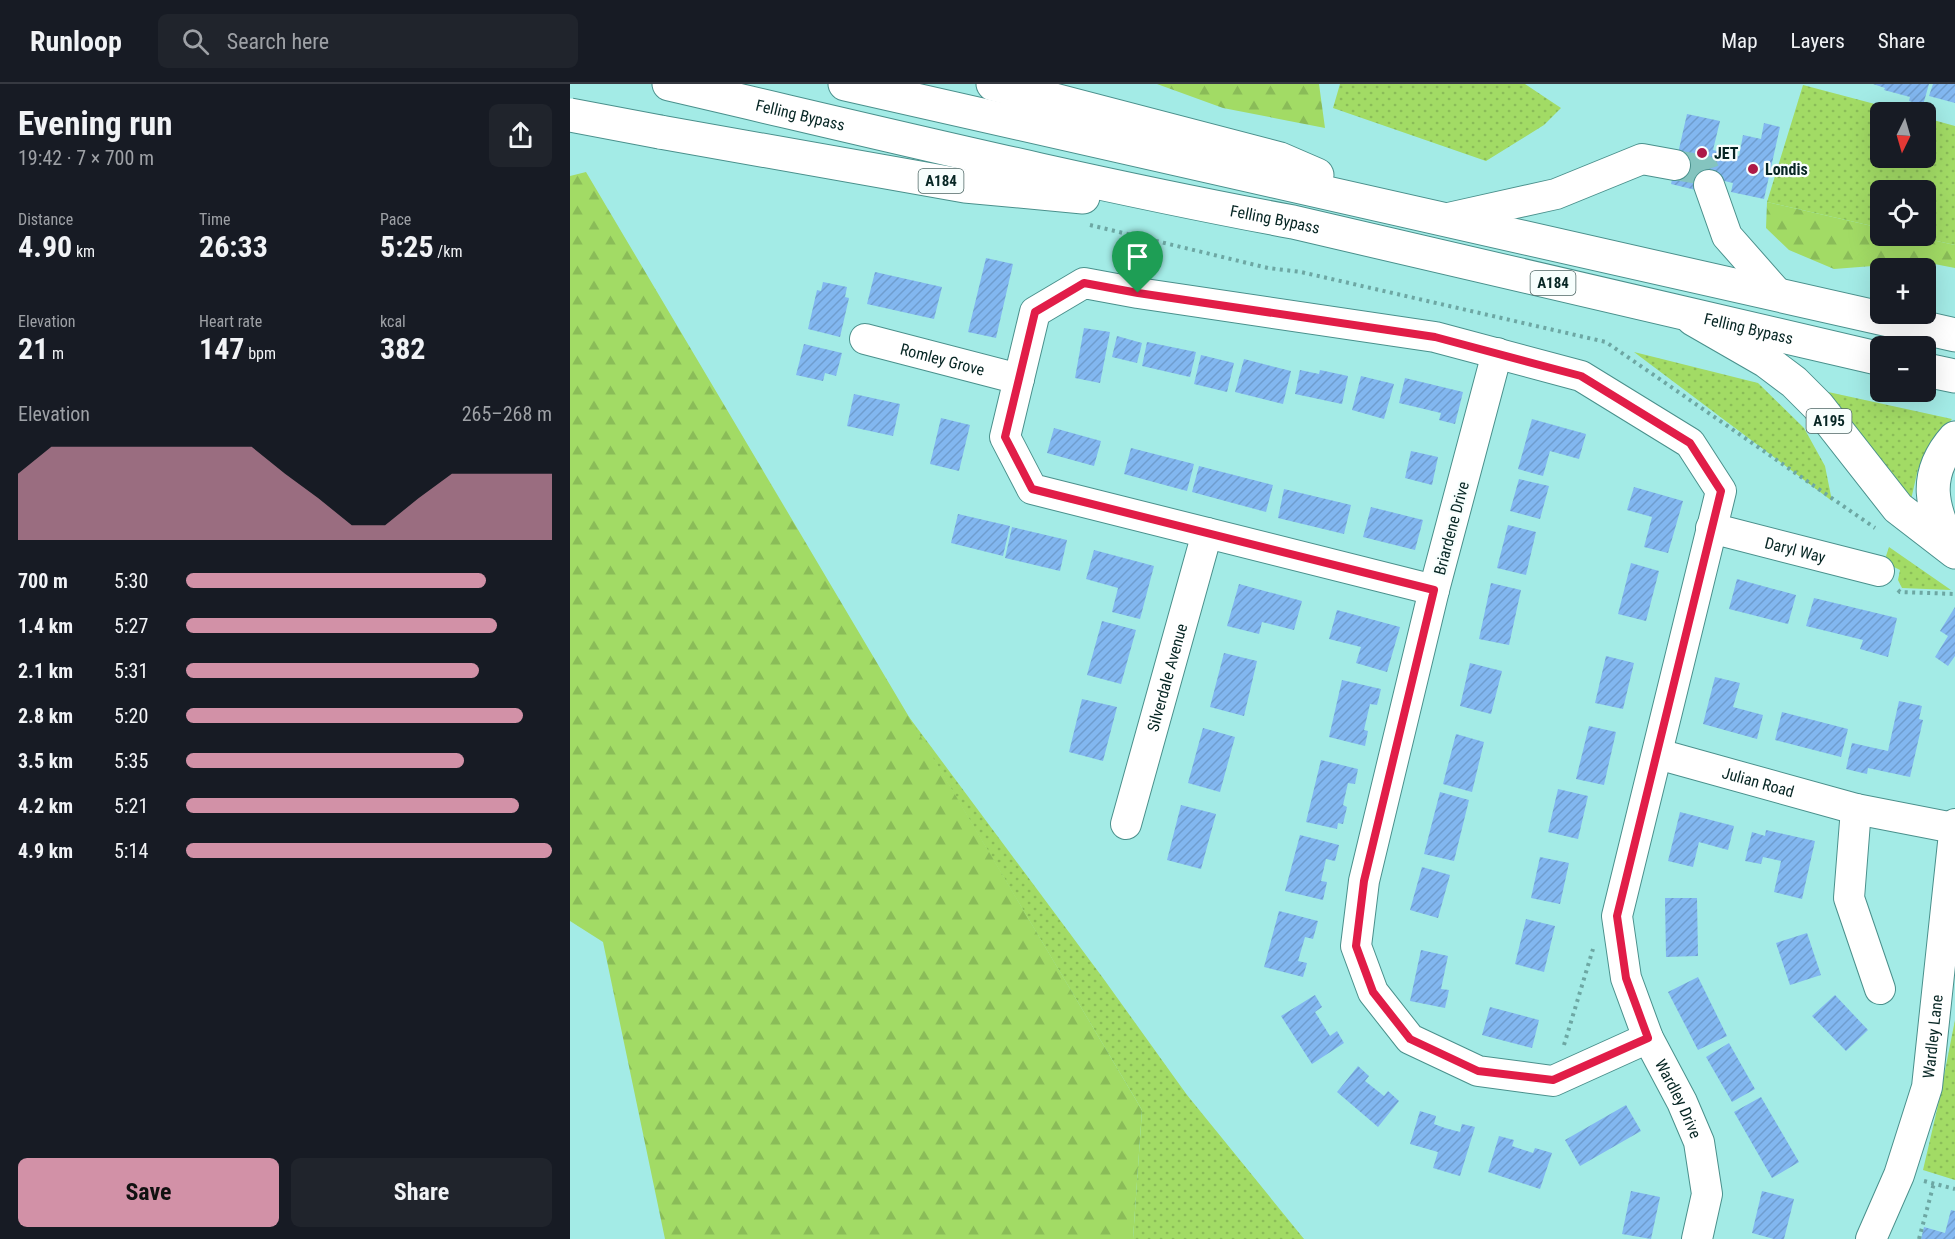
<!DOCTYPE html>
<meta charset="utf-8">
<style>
body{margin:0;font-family:"Roboto Condensed",sans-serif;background:#20242c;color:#f1f3f6;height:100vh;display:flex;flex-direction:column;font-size:22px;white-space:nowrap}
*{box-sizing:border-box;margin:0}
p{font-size:20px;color:#9ea1a6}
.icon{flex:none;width:33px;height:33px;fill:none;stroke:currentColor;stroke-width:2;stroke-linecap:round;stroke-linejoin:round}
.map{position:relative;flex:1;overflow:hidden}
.drawer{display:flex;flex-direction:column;background:#171b24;width:570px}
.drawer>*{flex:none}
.needle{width:39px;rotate:185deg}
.controls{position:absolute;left:1300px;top:18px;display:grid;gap:12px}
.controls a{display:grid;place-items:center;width:66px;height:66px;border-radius:9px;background:#171b24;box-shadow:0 6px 24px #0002;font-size:30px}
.pin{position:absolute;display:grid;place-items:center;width:51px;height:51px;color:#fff;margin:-62px -26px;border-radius:50% 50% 50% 0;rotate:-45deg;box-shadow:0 0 6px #0007}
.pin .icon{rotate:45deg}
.round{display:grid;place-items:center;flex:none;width:63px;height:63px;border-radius:9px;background:#20242c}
.head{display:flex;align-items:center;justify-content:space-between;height:102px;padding:0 18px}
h1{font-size:33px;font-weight:700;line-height:45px}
.metrics{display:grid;grid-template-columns:repeat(3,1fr);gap:9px;height:102px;padding:6px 18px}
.metrics div{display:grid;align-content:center}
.metrics b{font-size:30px;font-weight:700}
.metrics small{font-size:16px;font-weight:400}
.metrics p{font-size:16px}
.chart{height:168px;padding:12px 18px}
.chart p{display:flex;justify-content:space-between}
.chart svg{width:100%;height:108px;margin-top:6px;fill:#d291a7;opacity:.7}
.action{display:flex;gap:12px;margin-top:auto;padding:12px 18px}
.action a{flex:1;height:69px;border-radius:9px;background:#d291a7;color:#111;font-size:24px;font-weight:700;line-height:69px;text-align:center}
.action a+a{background:#20242c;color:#f1f3f6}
ul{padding:0 18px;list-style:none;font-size:20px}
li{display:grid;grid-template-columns:96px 72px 1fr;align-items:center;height:45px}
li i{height:15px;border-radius:8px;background:#d291a7}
header{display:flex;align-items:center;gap:36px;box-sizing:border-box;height:84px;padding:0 30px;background:#171b24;border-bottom:2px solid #363941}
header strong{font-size:28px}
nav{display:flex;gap:33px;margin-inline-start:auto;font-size:21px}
.search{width:420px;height:54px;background:#20242c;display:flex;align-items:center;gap:15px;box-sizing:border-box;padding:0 21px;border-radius:9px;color:#9ea1a6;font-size:22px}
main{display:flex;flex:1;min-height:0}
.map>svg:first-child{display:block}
</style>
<header>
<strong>Runloop</strong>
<div class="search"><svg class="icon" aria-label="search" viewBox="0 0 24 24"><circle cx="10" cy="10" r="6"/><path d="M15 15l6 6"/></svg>Search here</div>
<nav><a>Map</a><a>Layers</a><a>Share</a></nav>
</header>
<main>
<section class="drawer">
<div class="head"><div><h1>Evening run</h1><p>19:42 · 7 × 700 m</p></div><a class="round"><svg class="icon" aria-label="share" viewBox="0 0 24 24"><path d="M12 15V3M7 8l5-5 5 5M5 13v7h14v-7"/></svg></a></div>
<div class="metrics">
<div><p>Distance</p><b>4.90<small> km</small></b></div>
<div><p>Time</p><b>26:33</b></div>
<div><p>Pace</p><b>5:25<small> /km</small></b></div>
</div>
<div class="metrics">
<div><p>Elevation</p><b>21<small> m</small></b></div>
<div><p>Heart rate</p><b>147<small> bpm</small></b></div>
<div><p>kcal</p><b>382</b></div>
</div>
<div class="chart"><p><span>Elevation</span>265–268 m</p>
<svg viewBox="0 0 160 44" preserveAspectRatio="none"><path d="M0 44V17L10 6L20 6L30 6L40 6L50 6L60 6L70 6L80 17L90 27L100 38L110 38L120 27L130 17L140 17L150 17L160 17V44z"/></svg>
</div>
<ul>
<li><b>700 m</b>5:30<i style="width:82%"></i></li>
<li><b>1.4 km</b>5:27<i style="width:85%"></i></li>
<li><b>2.1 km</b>5:31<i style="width:80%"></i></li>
<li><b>2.8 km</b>5:20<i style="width:92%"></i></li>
<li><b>3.5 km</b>5:35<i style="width:76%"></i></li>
<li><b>4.2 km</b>5:21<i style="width:91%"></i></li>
<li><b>4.9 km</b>5:14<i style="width:100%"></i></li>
</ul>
<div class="action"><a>Save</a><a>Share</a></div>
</section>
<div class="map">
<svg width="1385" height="1155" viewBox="0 0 1385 1155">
<defs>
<pattern id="grass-dots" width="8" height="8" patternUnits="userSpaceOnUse" patternTransform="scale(1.5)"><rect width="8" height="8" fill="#a2db65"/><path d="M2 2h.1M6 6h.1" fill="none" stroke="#8abc58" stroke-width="1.8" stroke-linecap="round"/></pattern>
<pattern id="forest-firs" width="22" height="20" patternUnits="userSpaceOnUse" patternTransform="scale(1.5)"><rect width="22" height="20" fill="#a2db65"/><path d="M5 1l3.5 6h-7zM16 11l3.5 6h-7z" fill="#8abc58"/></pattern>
<pattern id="building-hatch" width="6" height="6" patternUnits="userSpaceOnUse" patternTransform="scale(1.5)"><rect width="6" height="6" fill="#82b7f0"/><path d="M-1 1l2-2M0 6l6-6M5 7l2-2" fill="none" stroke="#6f9dce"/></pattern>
</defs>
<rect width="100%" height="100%" fill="#a3ebe6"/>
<!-- grass -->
<path fill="url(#grass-dots)" d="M770,0h185l36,24 -17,17 -58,36 -153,-53z
M1233,1l102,27h-24v46h45v-40l29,8v119l-41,-9h12v-46h-45v38l-114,-26z
M1064,268l124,31 46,45 21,38 7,35z
M1249,306l133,29 -20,25 -14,25 -8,35z
M1319,463l62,43 -49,-2 -4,-8 2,-10 -8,-4 -6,-10z
M336,629l197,265 84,117 117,144h-171l9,-129z
M1385,936v160l-32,-10 16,-69z"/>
<!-- forest -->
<path fill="url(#forest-firs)" d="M587,0h162l6,44 -102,-20z
M16,88l556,938 -9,129h-468l-62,-297 -33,-21v-745z
M1197,118l114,26v8h33l41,9v23l-31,-6 -90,7 -45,-19 -23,-22z"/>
<!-- building -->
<path fill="url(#building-hatch)" d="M1303,0h56l-6,21 -14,-4 1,-4 -26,-7 1,-2z
M1363,0h22v19l-26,-7z
M1117,30l33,7 -7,29 26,6 4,-21 18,4 3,-16 16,4 -16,72 -33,-7 2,-9 -22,-5 -3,15 -37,-9z
M416,174l27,6 -17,74 -28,-6z
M305,188l67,15 -8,32 -67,-15z
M253,198l24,5 -2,10 4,1 -9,39 -32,-8 9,-39 4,1z
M514,244l26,4 -10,51 -25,-5z
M547,252l25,7 -5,20 -25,-6z
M577,258l49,10 -6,25 -48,-11z
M234,260l38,9 -6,23 -11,-3 -2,8 -27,-6z
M631,271l33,8 -7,29 -33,-8z
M674,275l47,12 -8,33 -48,-12z
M730,286l19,4 1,-4 28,6 -6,28 -47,-10z
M791,292l33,8 -10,35 -32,-9z
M835,294l58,14 -8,32 -16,-4 2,-7 -42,-10z
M284,310l46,10 -7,32 -46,-10z
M371,334l29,7 -11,46 -29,-7z
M962,335l54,15 -7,25 -29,-8 -7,25 -25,-7z
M484,344l47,13 -7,25 -47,-13z
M561,364l63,16 -7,27 -63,-17z
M841,367l27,6 -6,28 -27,-7z
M629,382l74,19 -7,27 -74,-20z
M949,395l30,7 -9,33 -30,-8z
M1064,403l49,14 -15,52 -24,-6 8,-30 -25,-7z
M714,405l67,16 -7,29 -66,-16z
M801,423l52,13 -8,30 -52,-13z
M388,430l52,12 -7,30 -52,-13z
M938,441l28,7 -10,43 -29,-7z
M442,443l55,13 -7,31 -55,-13z
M524,466l60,16 -14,53 -28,-7 6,-24 -32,-9z
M1061,479l28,8 -13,50 -28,-7z
M1167,495l59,16 -8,29 -59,-15z
M921,499l30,7 -12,55 -30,-6z
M669,500l63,17 -8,29 -32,-8 -3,12 -32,-8z
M1244,514l83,20 -9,39 -28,-8 3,-9 -57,-14z
M1385,523v49l-7,10 -13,-9 13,-21 -8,-5z
M767,526l63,17 -13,45 -31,-9 5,-16 -32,-8z
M532,537l34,9 -15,54 -34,-9z
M654,569l33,8 -13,55 -34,-9z
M1036,572l28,7 -11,46 -28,-6z
M900,579l32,8 -11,43 -31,-8z
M1145,593l25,6 -7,24 30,8 -6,24 -54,-15z
M772,596l39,9 -4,16 -7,-1 -6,26 4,1 -3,15 -36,-9z
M512,615l35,8 -14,54 -34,-9z
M1329,617l23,5 -3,13 4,1 -13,57 -42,-9 -1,6 -21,-5 6,-26 36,8z
M1212,628l66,17 -7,28 -66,-17z
M1019,642l27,6 -12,53 -28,-6z
M633,644l32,9 -15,55 -32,-9z
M886,650l28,8 -12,50 -29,-8z
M751,676l37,9 -3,15 -7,-1 -5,22 4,2 -4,17 -5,-1 -1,6 -31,-7z
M988,705l30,7 -10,43 -30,-7z
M870,708l29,8 -15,61 -30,-7z
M611,721l35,9 -15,55 -34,-9z
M1110,728l54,14 -6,24 -29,-8 -6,25 -25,-6z
M1196,746l49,11 -13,58 -28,-7 7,-31 -18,-4 -2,7 -16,-3 7,-29 13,4z
M730,751l39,10 -4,16 -9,-2 -5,22 6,1 -4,18 -38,-9z
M970,773l29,6 -9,41 -29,-6z
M852,783l28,8 -12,43 -28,-8z
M1095,814h32l1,58 -32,1z
M709,827l39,10 -5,18 -8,-2 -7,24 9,2 -4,14 -39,-10z
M956,835l29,7 -11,46 -29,-8z
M1237,849l14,42 -31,10 -14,-42z
M851,866l27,6 -7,33 8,1 -4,18 -35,-7z
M1128,893l29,59 -29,14 -30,-58z
M745,911l7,12 -7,5 15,24 7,-5 7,12 -32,21 -31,-48z
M1265,911l33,35 -22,21 -34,-35z
M920,923l49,13 -7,28 -50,-13z
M1159,959l26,46 -23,13 -26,-45z
M788,982l11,10 -4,5 19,15 4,-5 11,10 -21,26 -41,-35z
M1191,1013l38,65 -27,16 -38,-66z
M1056,1021l15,26 -61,35 -15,-26z
M850,1027l16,5 -2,8 11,4 15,4 2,-8 13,3 -15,49 -27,-8 5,-16 -28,-8z
M929,1052l15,4 -2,6 21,7 2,-5 17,5 -12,36 -52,-17z
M1061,1107l29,6 -9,42 -29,-5z
M1192,1107l32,8 -10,40h-10l-22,-6z
M1381,1126l4,1v28h-34l3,-12 21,6z"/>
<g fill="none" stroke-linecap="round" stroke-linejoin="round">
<!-- minor-tunnel -->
<path stroke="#84c4bf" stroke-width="30" stroke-dasharray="30 15" stroke-linecap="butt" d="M1105,81l29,5 5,15"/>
<!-- minor casing -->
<g stroke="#4a908c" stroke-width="32">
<g id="minor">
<path d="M1139,101l18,51 52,59"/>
<path d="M874,135l112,-25 86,-35 33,6"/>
<path id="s1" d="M295,255l154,40"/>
<path d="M927,269l-63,237 -70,291 -8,65 17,46 37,47 68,32 75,10 95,-43"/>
<path id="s2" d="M1141,444l168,43"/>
<path id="s3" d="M864,506l-402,-101 -27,-52 30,-125 49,-29 54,10 297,44 146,39 109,67 31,48 -104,425 9,62 22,60 34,64 17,40 8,52 -10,45"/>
<path id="s4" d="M1088,670l198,55 98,19"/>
<path d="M1286,725l-7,89 31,91"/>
<path id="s5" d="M556,740l81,-291"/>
<path id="s6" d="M1301,1155l28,-64 28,-88 28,-263"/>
</g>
</g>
<!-- major casing -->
<g stroke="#4a908c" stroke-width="35">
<path id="major" d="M1123,235l73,42 28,21 24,24 80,102 57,44
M1382,465c-21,-41 -30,-74 3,-111"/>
</g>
<!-- highway casing -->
<g stroke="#4a908c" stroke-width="35">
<g id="highway">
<path id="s7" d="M99,0c207,48 414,99 624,138l588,137"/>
<path d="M275,0l1110,251"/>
<path d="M423,0l287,75 37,16"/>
<path d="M90,48l305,54 118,11"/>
<path d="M1356,286l29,6"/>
</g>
</g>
<!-- path -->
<path stroke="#6da7a3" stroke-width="4" stroke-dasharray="3 4.5" stroke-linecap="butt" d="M520,141l178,43 33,4 305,70 269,186
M1328,506l2,2 55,2
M994,961l29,-96
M1354,1097l31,8
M1349,1155l15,-56"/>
<!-- minor -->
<use href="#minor" stroke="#fff" stroke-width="30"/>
<!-- major -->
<use href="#major" stroke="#fff" stroke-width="33"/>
<!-- highway -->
<use href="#highway" stroke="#fff" stroke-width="33"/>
<!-- highway-bridge casing -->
<g stroke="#4a908c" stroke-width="35" stroke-linecap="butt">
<path id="highway-bridge" d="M0,31l90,17"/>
</g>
<!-- highway-bridge -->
<use href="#highway-bridge" stroke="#fff" stroke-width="33"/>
</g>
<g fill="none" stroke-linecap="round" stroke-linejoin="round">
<!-- route casing -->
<g stroke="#fff" stroke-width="12">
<path id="route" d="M514,199l54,10 297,44 146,39 109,67 31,48 -104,425 9,62 22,60 -95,42 -75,-9 -68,-32 -37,-47 -17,-46 8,-65 70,-291 -402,-101 -27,-52 30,-125z"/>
</g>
<!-- route -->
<use href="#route" stroke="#e11d48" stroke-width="8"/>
</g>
<!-- markers -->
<g fill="#ad1947" stroke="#f7fefd" stroke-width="2">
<circle cx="1132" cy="69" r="6"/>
<circle cx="1183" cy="85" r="6"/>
</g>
<g text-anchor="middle" stroke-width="4.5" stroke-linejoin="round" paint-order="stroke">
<!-- shield labels -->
<g fill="#f7fefd" stroke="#4f6765" stroke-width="1.5">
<rect x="348.5" y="85" width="45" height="24" rx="4.5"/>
<rect x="960.5" y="187" width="45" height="24" rx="4.5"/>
<rect x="1236.5" y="325" width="45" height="24" rx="4.5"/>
</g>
<g font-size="15" font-weight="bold" fill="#072624">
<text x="371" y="102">A184</text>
<text x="983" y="204">A184</text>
<text x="1259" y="342">A195</text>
</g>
<!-- street labels -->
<g font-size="16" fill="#072624" stroke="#f7fefd">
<text dy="6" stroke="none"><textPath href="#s7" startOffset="135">Felling Bypass</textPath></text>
<text dy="6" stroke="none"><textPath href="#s7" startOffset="621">Felling Bypass</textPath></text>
<text dy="6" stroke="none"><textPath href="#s7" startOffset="1107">Felling Bypass</textPath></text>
<text dy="6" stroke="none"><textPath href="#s1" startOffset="80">Romley Grove</textPath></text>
<text transform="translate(881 444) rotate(-75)" y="6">Briardene Drive</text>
<text dy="6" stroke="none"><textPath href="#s2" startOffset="87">Daryl Way</textPath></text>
<text dy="6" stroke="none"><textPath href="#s5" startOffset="152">Silverdale Avenue</textPath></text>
<text dy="6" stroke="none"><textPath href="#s4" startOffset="104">Julian Road</textPath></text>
<text dy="6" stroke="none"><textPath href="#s6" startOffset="213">Wardley Lane</textPath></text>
<text dy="6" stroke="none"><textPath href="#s3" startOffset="1982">Wardley Drive</textPath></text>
</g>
<!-- poi labels -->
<g font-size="16" font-weight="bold" fill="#072624" stroke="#f7fefd" text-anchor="start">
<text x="1144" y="75">JET</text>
<text x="1195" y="91">Londis</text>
</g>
</g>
</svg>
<div class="controls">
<a><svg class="needle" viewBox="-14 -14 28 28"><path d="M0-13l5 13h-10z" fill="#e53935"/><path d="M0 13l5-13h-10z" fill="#9ea1a6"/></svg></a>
<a><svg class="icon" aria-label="locate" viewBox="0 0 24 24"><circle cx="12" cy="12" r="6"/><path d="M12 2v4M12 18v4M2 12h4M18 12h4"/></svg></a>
<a>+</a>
<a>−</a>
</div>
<div class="pin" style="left:568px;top:209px;background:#1e9e55"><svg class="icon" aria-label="arrive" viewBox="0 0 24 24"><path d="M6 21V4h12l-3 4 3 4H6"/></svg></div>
</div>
</main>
